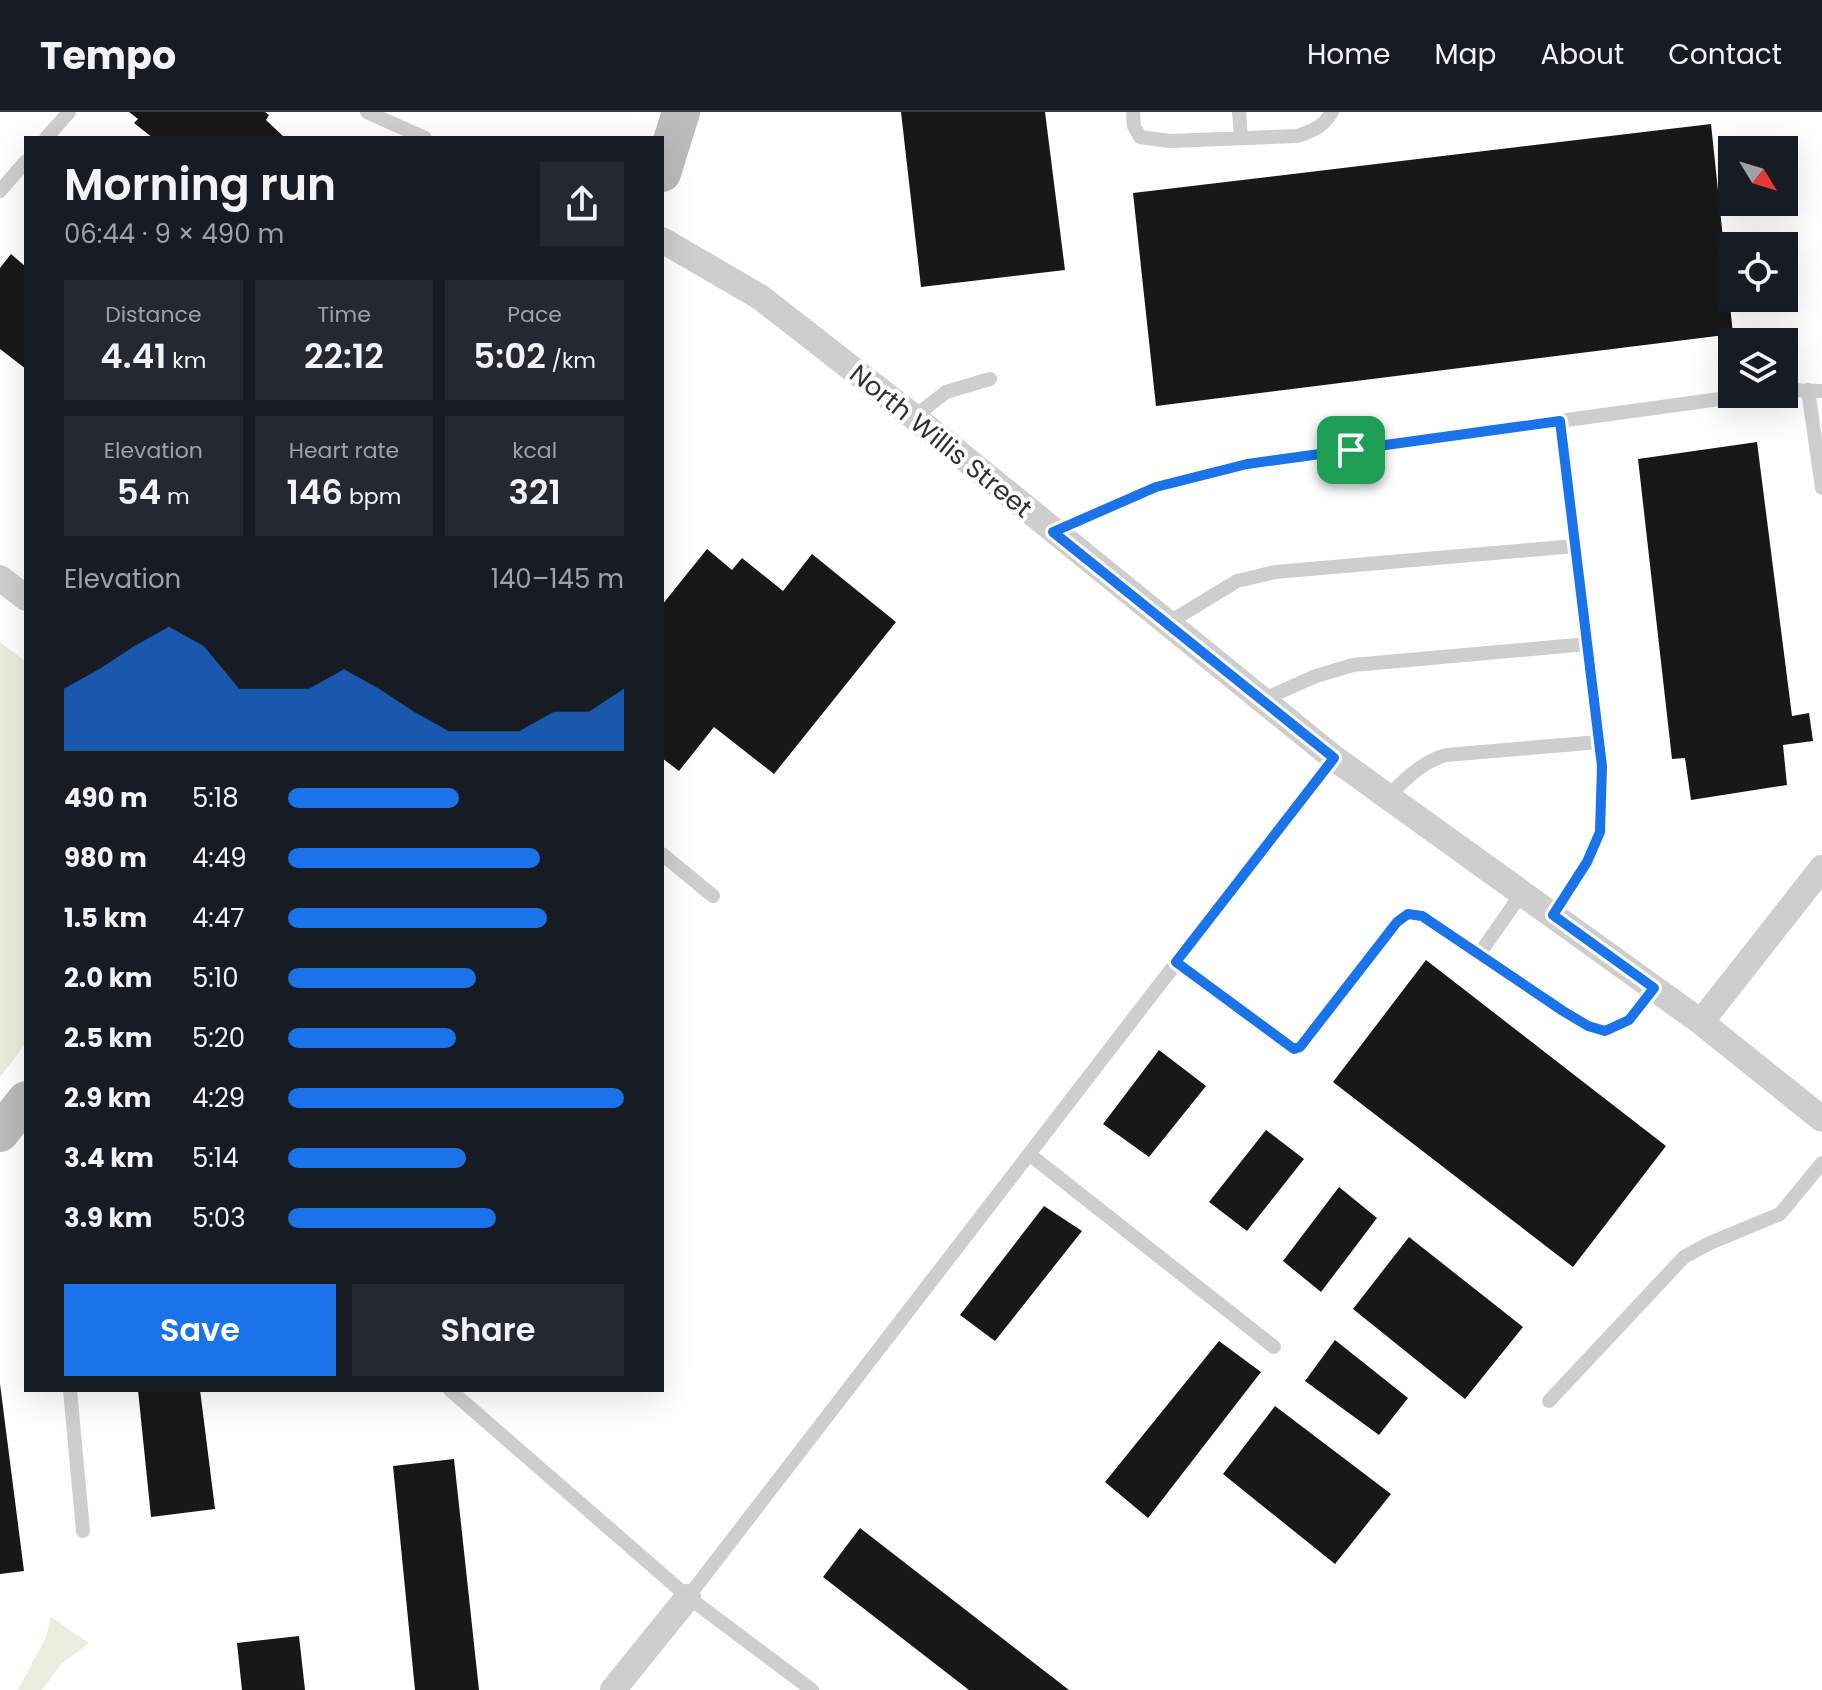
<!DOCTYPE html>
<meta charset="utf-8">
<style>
body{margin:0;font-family:Poppins,sans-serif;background:#242831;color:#f1f3f6;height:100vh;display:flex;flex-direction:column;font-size:30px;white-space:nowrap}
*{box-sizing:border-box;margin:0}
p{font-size:26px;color:#9ea1a6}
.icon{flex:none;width:44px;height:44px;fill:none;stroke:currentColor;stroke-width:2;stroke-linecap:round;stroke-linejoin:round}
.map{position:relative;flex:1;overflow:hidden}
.sheet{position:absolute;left:24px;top:24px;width:640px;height:1256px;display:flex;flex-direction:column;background:#171b24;border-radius:0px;box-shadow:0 8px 32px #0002}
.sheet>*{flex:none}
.needle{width:52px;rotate:128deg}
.controls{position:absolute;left:1718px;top:24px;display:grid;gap:16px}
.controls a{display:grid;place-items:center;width:80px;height:80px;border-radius:0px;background:#171b24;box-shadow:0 8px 32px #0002;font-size:40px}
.pin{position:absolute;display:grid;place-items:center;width:68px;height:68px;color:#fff;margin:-34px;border-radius:16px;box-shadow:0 4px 12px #0006}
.round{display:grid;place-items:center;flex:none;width:84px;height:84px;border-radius:0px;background:#242831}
.overview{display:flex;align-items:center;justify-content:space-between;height:136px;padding:0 40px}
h1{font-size:44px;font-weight:600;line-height:60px}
.metrics{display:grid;grid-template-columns:repeat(3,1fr);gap:12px;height:136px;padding:8px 40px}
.metrics div{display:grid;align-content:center;border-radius:0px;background:#242831;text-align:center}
.metrics b{font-size:34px;font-weight:600}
.metrics small{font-size:22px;font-weight:400}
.metrics p{font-size:22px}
.chart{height:224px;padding:16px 40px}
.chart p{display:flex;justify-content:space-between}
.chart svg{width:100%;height:144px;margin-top:8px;fill:#1a73e8;opacity:.7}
.primary-button{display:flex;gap:16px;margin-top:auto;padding:16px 40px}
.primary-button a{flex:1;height:92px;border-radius:0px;background:#1a73e8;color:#fff;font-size:32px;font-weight:600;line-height:92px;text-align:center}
.primary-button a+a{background:#242831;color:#f1f3f6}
ul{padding:0 40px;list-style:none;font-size:26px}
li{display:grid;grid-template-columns:128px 96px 1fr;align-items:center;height:60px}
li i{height:20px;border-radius:10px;background:#1a73e8}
header{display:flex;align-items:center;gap:48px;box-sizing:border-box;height:112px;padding:0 40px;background:#171b24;border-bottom:2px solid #363941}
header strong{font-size:38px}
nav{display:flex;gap:44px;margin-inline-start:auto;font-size:28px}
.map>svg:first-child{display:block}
</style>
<header>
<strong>Tempo</strong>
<nav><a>Home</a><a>Map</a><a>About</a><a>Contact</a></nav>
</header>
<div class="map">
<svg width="1822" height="1578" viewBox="0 0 1822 1578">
<rect width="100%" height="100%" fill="#fff"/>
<!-- green -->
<path fill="#e9eedf" d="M0,530l26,20v381l-26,34z
M51,1505l38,26 -28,21 -19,26h-24l28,-53z"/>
<!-- building -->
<path fill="#181818" d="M129,0h136l4,3 -3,5 19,18h-132l-19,-15 4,-4z
M901,0h144l20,158 -144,17z
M1711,12l22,210 -577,72 -23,-213z
M11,142l15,13v102l-26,-20v-81z
M1757,330l35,274 17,-3 4,28 -30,4 4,40 -96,15 -6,-42 -13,1 -34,-300z
M707,437l25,21 10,-12 41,33 29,-37 84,68 -122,152 -60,-47 -35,44 -17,-13v-153z
M1426,848l240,186 -93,121 -240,-185z
M1159,938l47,36 -57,71 -46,-33z
M1266,1018l38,29 -57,72 -38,-29z
M1339,1075l38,31 -56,74 -38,-31z
M1044,1094l38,25 -87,110 -35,-26z
M1409,1125l114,90 -58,72 -112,-90z
M1335,1228l73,58 -29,37 -74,-54z
M1219,1229l42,31 -113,146 -43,-36z
M0,1272l24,187 -24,3z
M138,1278h62l15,119 -64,8z
M1275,1294l116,88 -56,70 -112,-90z
M454,1347l25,231h-64l-22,-224z
M860,1416l209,162h-100l-146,-113z
M299,1524l6,54h-63l-5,-47z"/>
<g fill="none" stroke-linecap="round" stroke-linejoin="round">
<!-- lane -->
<path stroke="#cecece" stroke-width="14" d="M367,0l58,26
M1133,0l1,14 6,11 30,4 127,-5c16,-5 26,-9 35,-24
M1239,0l2,26
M46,26l23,-26
M0,79l26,-30
M1784,278l38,1
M1808,278l14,98
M914,305l32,-25 44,-13
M1053,419l103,-44 91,-23 509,-70
M1168,511l69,-42 38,-9 300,-26
M1262,588l54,-24 37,-11 234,-21
M1387,685c19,-18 34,-35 59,-42l153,-13
M662,742l51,42
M1553,803l34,-53 13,-30 2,-66 -42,-345
M1480,841l42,-60
M1176,850l118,87 6,-2 97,-125 11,-8 14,2 141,95 25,15 17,5 24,-11 25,-32
M1029,1042l245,193
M70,1278l13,141
M450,1278l238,207 124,93
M1549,1289l135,-144 26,-14 70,-29 42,-51
M688,1485l646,-839"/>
<!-- street -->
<path stroke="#cecece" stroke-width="26" d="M662,128l98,57 154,120 420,341 367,264 121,97
M0,466l26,20
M1701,910l121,-154
M613,1578l75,-93"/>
<!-- secondary -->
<path stroke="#bbb" stroke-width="38" d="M662,61l19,-61
M0,1021l26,-33"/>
</g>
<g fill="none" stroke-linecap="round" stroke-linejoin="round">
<!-- route casing -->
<g stroke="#fff" stroke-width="16">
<path id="route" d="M1560,309l42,345 -2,66 -13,30 -34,53 101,73 -25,32 -24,11 -17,-5 -25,-15 -141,-95 -14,-2 -11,8 -97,125 -6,2 -118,-87 158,-204 -281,-226 103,-45 91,-23z"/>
</g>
<!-- route -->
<use href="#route" stroke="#1a73e8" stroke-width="10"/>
</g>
<g text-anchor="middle" stroke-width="8" stroke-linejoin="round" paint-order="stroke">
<!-- street labels -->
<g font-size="26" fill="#313131" stroke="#fff">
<text transform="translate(941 329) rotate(39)" y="9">North Willis Street</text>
</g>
</g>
</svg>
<div class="controls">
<a><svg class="needle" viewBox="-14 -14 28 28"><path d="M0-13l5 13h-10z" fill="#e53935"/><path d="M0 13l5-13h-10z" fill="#9ea1a6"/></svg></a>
<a><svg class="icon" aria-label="locate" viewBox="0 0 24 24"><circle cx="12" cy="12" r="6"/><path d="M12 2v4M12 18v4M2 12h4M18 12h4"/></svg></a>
<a><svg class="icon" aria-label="layers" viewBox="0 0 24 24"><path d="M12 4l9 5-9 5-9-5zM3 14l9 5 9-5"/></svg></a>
</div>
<div class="pin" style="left:1351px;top:338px;background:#1e9e55"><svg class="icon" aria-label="arrive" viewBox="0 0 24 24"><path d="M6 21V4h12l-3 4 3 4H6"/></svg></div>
<section class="sheet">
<div class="overview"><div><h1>Morning run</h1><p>06:44 · 9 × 490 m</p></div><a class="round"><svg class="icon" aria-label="share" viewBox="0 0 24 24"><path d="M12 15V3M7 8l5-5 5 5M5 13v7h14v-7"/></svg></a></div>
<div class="metrics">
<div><p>Distance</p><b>4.41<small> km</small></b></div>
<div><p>Time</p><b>22:12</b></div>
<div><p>Pace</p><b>5:02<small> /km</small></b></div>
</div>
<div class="metrics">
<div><p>Elevation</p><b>54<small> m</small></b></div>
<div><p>Heart rate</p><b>146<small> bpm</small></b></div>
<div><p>kcal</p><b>321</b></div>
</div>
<div class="chart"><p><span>Elevation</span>140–145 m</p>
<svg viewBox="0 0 160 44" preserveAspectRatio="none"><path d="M0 44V25L10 19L20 12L30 6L40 12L50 25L60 25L70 25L80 19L90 25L100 32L110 38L120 38L130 38L140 32L150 32L160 25V44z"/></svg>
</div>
<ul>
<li><b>490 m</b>5:18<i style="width:51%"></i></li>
<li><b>980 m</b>4:49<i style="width:75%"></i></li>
<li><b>1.5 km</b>4:47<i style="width:77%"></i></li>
<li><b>2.0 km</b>5:10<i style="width:56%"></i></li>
<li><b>2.5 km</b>5:20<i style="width:50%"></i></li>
<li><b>2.9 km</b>4:29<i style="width:100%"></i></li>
<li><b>3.4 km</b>5:14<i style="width:53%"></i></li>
<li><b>3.9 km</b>5:03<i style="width:62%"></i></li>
</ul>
<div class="primary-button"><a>Save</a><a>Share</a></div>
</section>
</div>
